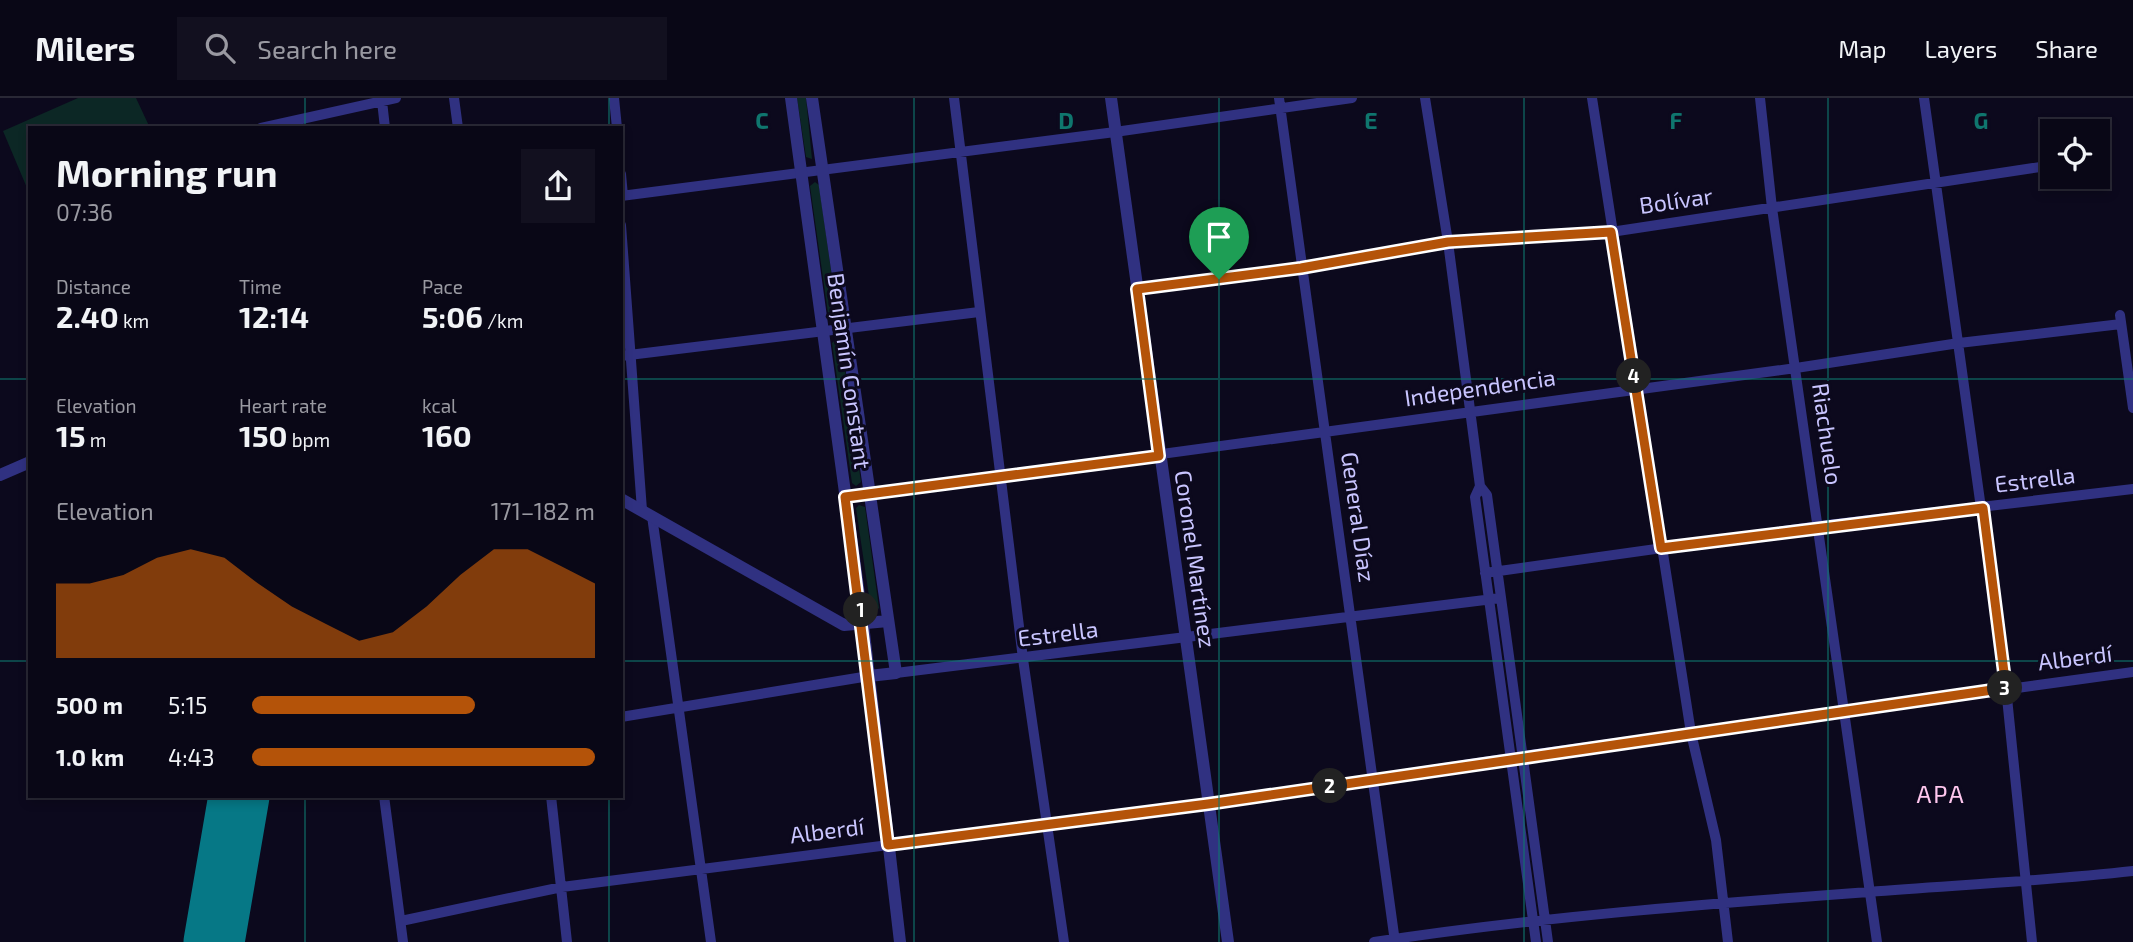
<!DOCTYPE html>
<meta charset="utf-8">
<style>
body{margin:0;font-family:"Exo 2",sans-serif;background:#12101f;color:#f1f3f6;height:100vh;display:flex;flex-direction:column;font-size:26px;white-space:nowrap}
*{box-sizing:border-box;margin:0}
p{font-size:23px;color:#9999a1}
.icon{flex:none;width:38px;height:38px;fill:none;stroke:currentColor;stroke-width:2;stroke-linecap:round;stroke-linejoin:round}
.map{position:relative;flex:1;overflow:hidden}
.side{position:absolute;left:28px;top:28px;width:595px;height:672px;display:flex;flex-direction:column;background:#090716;border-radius:0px;box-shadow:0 4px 10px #0003,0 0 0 2px #292835}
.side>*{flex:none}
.tools{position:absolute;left:2040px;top:21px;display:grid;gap:14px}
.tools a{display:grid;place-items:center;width:70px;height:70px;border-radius:0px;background:#090716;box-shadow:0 4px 10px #0003,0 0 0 2px #292835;font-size:35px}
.pin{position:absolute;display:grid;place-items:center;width:60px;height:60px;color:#fff;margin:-72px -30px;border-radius:50% 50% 50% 0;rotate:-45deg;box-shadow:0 0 7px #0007}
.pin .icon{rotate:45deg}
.km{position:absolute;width:35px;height:35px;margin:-18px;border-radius:50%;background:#222;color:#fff;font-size:19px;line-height:35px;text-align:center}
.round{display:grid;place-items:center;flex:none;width:74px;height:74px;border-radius:0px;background:#12101f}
.overview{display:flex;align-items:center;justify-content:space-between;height:119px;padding:0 28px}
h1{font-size:38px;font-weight:700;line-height:52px}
.figures{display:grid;grid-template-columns:repeat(3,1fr);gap:10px;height:119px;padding:7px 28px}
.figures div{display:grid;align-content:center}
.figures b{font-size:30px;font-weight:700}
.figures small{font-size:19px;font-weight:400}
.figures p{font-size:19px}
.chart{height:196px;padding:14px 28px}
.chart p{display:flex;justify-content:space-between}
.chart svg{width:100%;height:126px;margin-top:7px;fill:#b45309;opacity:.7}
ul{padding:0 28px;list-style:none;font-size:23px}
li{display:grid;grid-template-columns:112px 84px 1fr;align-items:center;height:52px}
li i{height:18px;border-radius:9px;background:#b45309}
header{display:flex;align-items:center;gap:42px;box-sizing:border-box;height:98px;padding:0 35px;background:#090716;border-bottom:2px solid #292835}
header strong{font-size:33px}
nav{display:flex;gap:38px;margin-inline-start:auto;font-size:24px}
.search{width:490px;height:63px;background:#12101f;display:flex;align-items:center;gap:18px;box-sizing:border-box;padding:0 24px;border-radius:0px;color:#9999a1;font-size:26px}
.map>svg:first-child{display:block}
</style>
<header>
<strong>Milers</strong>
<div class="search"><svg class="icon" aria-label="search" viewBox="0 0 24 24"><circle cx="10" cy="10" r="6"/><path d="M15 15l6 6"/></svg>Search here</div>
<nav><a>Map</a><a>Layers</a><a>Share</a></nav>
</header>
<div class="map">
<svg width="2133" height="844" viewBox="0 0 2133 844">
<rect width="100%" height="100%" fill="#0c091d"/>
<!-- green -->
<path fill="#0c2725" d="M78,0h58l14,30h-120v67l-27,-64z
M797,0h9l6,61 -6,-2z
M815,84l4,3 19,134 -3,3 -6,-2 -19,-134z
M835,242l6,2 20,140 -5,4 -4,-3 -20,-140z
M859,407l6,2 14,101 -5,5 -3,-3 -15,-102z"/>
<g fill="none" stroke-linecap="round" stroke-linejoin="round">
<!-- runway -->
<path stroke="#067886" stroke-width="61" d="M214,844l25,-146"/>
<!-- minor -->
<path stroke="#303181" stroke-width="10" d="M454,0l4,30
M614,0l3,30
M954,0l69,561 41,283
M1279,0l116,844
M1425,0l23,144 32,244 7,9 61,447
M1592,0l99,635 25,107 12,102
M1760,0l12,110 105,734
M1924,0l82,590 26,254
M382,3l3,27
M261,30l135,-30
M2098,61h2
M621,76l2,22
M621,98l494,-64 237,-34
M621,127l21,285
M1137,191l165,-21 146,-26 163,-10 442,-67
M2120,217l13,93
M621,258l358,-44
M1480,388l-5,11 61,445
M845,399l951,-129 163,-25 162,-19
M652,418l59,426
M1485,475l334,-47 314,-37
M896,575l605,-75
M621,619l248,-41
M384,698l19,146
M551,698l16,146
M401,823l161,-34 646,-83 315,-48 610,-84
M1374,844c164,-25 330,-38 495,-50 89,-7 176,-11 264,-21"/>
<!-- tertiary -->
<path stroke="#303181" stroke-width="12" d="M791,0l72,526 37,318
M812,0l84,575 -27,3
M1111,0l117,844
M0,377l30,-13
M621,401l223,126 44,-4"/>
</g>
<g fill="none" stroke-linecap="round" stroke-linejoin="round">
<!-- route casing -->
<g stroke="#fff" stroke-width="14">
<path id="route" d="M1611,134l50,316 322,-40 23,180 -798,116 -320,41 -43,-348 314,-41 -22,-167 164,-21 147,-26z"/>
</g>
<!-- route -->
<use href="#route" stroke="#b45309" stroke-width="9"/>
</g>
<!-- grid -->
<path fill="none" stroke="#0f766e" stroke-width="2" stroke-opacity="0.55" d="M305,0v30M609,0v30M914,0v844M1219,0v844M1524,0v844M1828,0v844M0,281h30M621,281h1512M0,563h30M621,563h1512M305,698v146M609,698v146"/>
<g text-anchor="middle" stroke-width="6" stroke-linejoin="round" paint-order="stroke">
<!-- street labels -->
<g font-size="23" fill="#c9c5ff" stroke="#0c091d">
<text transform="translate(1676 103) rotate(-8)" y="8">Bolívar</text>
<text transform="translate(849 273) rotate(82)" y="8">Benjamín Constant</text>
<text transform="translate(1480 290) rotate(-8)" y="8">Independencia</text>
<text transform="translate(1827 336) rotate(82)" y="8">Riachuelo</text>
<text transform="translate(2035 382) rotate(-7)" y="8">Estrella</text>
<text transform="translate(1358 419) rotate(82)" y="8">General Díaz</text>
<text transform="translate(1195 461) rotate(82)" y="8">Coronel Martínez</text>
<text transform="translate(1058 536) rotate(-7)" y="8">Estrella</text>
<text transform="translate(2075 560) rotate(-7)" y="8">Alberdí</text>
<text transform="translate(827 733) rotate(-7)" y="8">Alberdí</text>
</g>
<!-- neighbourhood labels -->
<g font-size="24" letter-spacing="2" fill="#ffc7ee" stroke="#0c091d">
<text x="1941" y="705">APA</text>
</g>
</g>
<g font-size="23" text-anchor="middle" font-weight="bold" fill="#0f766e" stroke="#0c091d" stroke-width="6" stroke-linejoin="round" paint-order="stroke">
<text x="762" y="31">C</text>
<text x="1066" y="31">D</text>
<text x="1371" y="31">E</text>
<text x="1676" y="31">F</text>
<text x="1981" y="31">G</text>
</g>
</svg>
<div class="tools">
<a><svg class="icon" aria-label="locate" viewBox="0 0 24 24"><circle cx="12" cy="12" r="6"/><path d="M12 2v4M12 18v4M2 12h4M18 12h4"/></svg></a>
</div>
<div class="pin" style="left:1219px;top:181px;background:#1e9e55"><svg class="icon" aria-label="arrive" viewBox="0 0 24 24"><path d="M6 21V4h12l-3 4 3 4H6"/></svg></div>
<b class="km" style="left:861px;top:512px">1</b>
<b class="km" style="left:1330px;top:688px">2</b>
<b class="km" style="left:2005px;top:590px">3</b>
<b class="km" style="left:1634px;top:278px">4</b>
<section class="side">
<div class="overview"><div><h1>Morning run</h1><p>07:36</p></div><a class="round"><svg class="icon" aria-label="share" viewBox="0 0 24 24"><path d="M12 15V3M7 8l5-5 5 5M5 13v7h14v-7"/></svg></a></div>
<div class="figures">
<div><p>Distance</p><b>2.40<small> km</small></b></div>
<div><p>Time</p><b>12:14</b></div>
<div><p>Pace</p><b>5:06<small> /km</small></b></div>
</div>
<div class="figures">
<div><p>Elevation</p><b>15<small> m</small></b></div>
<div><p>Heart rate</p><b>150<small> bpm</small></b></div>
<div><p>kcal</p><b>160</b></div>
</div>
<div class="chart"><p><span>Elevation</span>171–182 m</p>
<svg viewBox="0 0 160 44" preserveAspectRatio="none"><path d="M0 44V18L10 18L20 15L30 9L40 6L50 9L60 18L70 26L80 32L90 38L100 35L110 26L120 15L130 6L140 6L150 12L160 18V44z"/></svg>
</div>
<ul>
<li><b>500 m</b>5:15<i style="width:65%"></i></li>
<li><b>1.0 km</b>4:43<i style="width:100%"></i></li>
</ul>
</section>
</div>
